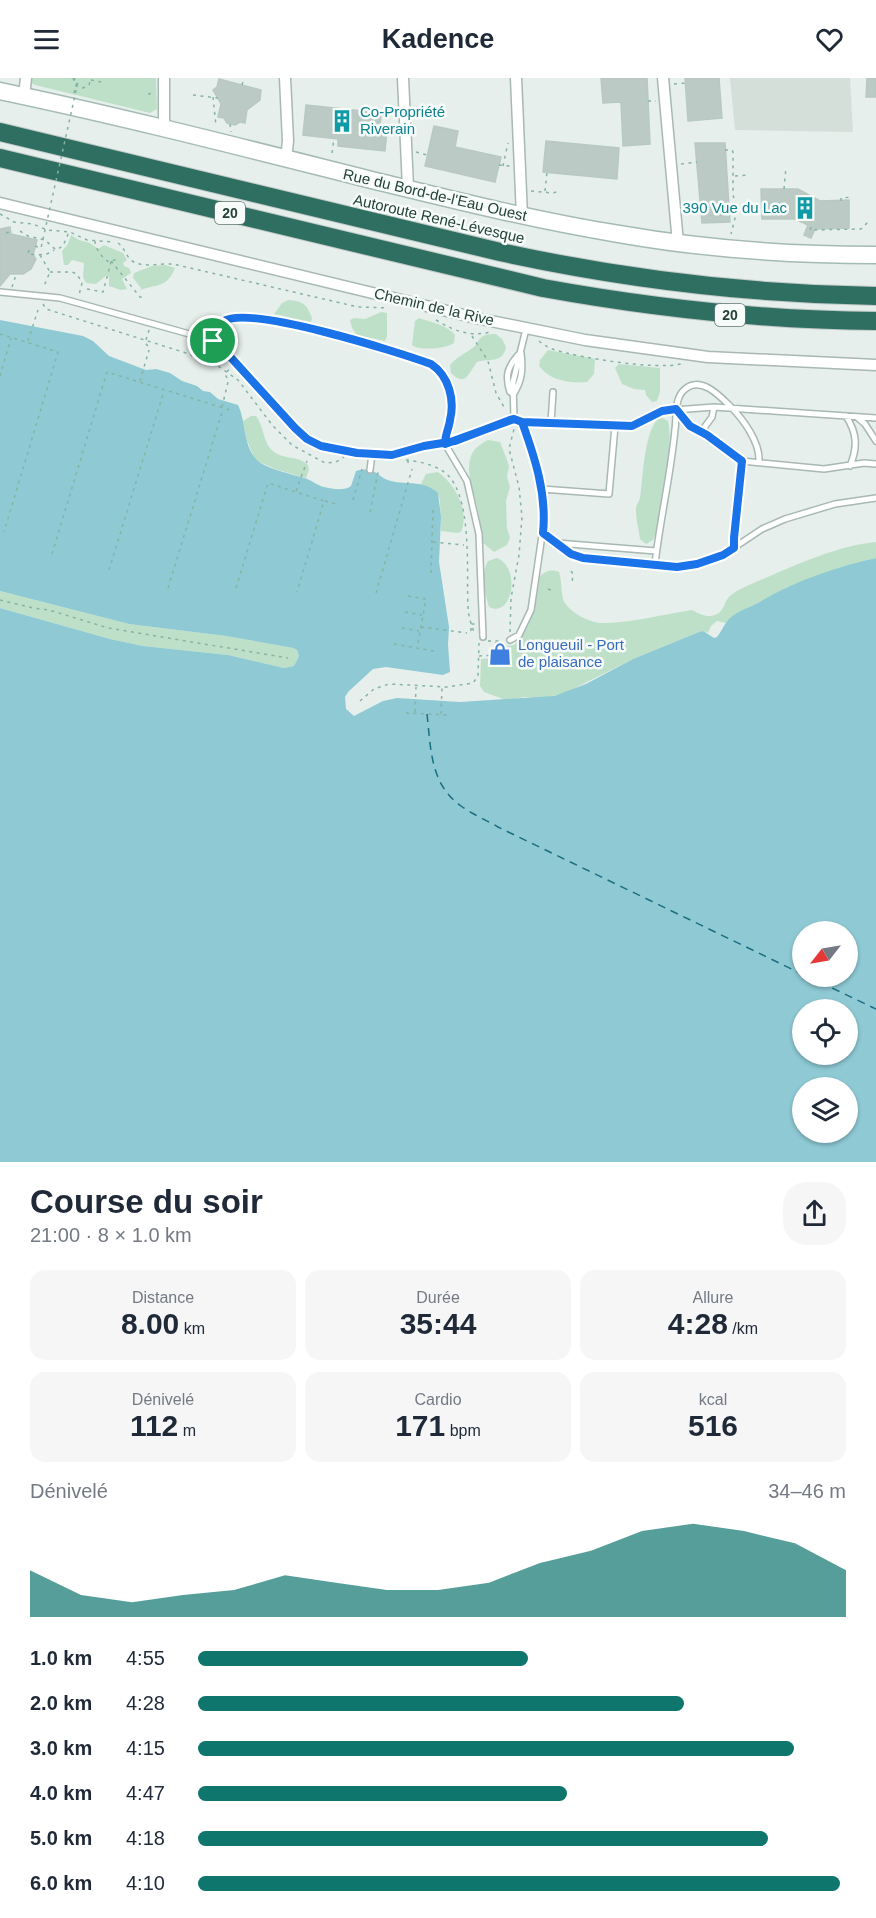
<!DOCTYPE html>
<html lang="fr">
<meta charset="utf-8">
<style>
body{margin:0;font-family:Arial,sans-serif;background:#f6f6f7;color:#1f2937;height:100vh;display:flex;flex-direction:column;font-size:22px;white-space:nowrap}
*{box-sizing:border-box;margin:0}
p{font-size:20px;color:#747a83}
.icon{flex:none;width:33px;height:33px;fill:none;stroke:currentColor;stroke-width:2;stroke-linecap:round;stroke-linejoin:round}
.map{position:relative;height:1084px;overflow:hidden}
.side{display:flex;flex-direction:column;background:#fff;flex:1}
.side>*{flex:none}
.needle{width:39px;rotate:239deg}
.tools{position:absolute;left:792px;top:843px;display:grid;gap:12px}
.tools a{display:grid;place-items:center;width:66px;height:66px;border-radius:50%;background:#fff;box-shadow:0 2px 4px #0004;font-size:30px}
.pin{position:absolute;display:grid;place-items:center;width:51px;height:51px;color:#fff;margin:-26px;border:3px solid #fff;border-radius:50%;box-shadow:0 2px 6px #0007}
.round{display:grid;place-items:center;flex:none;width:63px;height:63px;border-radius:24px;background:#f6f6f7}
.summary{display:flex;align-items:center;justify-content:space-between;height:102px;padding:0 30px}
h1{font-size:33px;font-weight:600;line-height:45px}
.stats{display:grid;grid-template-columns:repeat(3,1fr);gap:9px;height:102px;padding:6px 30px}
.stats div{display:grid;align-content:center;border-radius:15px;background:#f6f6f7;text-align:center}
.stats b{font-size:30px;font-weight:600}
.stats small{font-size:16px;font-weight:400}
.stats p{font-size:16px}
.chart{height:168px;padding:12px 30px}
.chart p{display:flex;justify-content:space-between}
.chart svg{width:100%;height:108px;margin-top:6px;fill:#0f766e;opacity:.7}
ul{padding:0 30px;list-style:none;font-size:20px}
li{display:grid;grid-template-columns:96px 72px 1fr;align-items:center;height:45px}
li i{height:15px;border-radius:8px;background:#0f766e}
header{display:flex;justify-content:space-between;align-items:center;height:78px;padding:0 30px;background:#fff;font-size:27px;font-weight:600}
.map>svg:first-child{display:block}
</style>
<header><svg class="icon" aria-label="menu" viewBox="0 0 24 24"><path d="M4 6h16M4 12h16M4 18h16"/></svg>Kadence<svg class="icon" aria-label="heart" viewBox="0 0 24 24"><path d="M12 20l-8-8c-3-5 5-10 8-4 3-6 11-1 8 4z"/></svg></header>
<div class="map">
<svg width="876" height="1084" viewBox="0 0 876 1084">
<rect width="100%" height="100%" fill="#e6efeb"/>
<!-- built -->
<path fill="#d4dfda" d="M730,0h120l3,54 -118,-2z"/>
<!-- green -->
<path fill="#bfe0c8" d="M30,0h126l1,31 -7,4 -115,-28 -4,-2z
M71,157l8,5 11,3 8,6 6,-4 19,8 4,7 -4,3 1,3 5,2 2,5 -9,6 5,10 -6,1 -12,-4v-9l-2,-2 -11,9 -10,-1 -3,-6 1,-14 -12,-3 -4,5h-4l-2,-14 6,-7z
M165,187l10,3c-8,20 -18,16 -35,22l1,-2 -8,-10 1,-5 18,-7z
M288,222c15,1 19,4 24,18l-1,4 -37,-8 8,-11z
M381,234l6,1v23l-2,5 -28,-6 -5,-7 -2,-8 4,-2 11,1z
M419,240c12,4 28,7 36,17l-1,8c-8,6 -35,8 -42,2l3,-24z
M496,256l6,5 4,8c-3,17 -17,11 -29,15 -8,10 -11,26 -26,11l-1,-8c7,-8 14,-11 21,-16 11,-6 3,-15 25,-15z
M548,272l47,9 -1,15 -7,8c-17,2 -38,-2 -48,-16l1,-6z
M619,286l41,4v24l-3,9 -5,1 -6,-7 -1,-5 -11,-1 -12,-5 -7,-16z
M251,338h5c8,10 7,27 17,35 10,9 25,4 35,14l1,5 -3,8 -31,-9 -20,-9 -9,-22 -3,-17z
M661,339l7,4c6,23 -6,84 -11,109l-4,10 -7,4 -6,-5c-1,-9 -4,-19 -4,-28 -1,-5 3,-9 4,-13 3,-18 4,-73 21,-81z
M488,362l12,2 7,18 2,6 -2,11 3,10 -4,14 1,27 3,10 -3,7 -13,7 -11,-9c-2,-12 -3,-25 -6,-37 -3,-15 -11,-31 -7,-46 2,-11 9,-15 18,-20z
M438,394c17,12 32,39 23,60l-4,1 -16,-2 -1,-30 -2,-8 -17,-9 5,-10z
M876,464v16c-41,9 -78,24 -114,43 -14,7 -26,10 -36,22l-9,-2 -6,5 -3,7 -5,-2 -4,1 -66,27 -66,33 -22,6 -20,-1 -19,3 -22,-8 -4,-6 1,-27 24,-2v-11l9,-1c20,-21 22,-41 26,-69 6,-5 11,-7 19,-4 3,8 2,26 6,31 7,11 27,21 40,20 26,0 60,-9 87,-13 8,4 16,9 25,4 8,-4 7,-13 13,-18 9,-8 22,-12 33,-17 35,-15 74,-33 113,-37z
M497,480c24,9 16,61 -8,49 -4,-13 -9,-33 -1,-46z
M0,513l129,33 97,12 67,12 4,2 2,6 -5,10 -10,2 -56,-13 -85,-9 -33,-7 -110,-31z"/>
<!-- water -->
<path fill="#8ec9d4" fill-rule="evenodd" d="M0,242l83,16 10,5 16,15 37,14 10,-1 14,4 12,8 15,5 6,5 7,1 8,7 20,6c8,17 5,38 17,53 8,11 39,16 52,21 6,2 11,7 17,8 8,2 21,4 27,-1l5,-15c20,-6 21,7 35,10 17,4 33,-1 47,12l3,24 -2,45 10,65 -1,18 2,27 -7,3 -57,-8 -13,2 -25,23 -3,5 1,12 8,7 29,-15 14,-3 63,4 94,-6 32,-12 47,-25 66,-27 4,-1 11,7 3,-1c5,-6 7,-13 13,-19 10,-9 22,-11 33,-18 35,-20 73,-33 113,-42v604h-876v-554l110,31 33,7 85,9 56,13 10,-2 5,-10 -2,-6 -4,-2 -67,-12 -97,-12 -129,-33zM802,854h46v44h-46zM802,932h46v44h-46zM802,1010h46v44h-46z"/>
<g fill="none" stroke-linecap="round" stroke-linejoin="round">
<!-- ferry -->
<path stroke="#1c6f80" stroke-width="1.5" stroke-dasharray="8 6" stroke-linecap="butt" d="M427,636c4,35 3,70 34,92 11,8 25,14 37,21l304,147
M807,898l69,33"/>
</g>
<!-- building -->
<path fill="#bbcac4" stroke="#b8c9c2" stroke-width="1.5" d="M601,0h46l3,66 -27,2 -2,-44 -18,1z
M685,0h34l3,40 -34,3z
M867,0h9v19h-10z
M219,1l42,11 -1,10 -13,10 -2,13 -5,-1 -5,3 -8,-2 -3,-5 -6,-1 3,-13 -8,-14 4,-3z
M306,27l75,8 -1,16 7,1 -2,21 -47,-5v-7l-35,-4z
M434,48l24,5 -3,16 46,10 -6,25 -70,-16z
M546,63l73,7 -2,31 -74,-7z
M695,65h30l5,79 -28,1z
M761,111h37l22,12 29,-1v28l-34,1 -4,9 -7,-3 4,-10 -13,-6h-33z
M10,149l1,7 26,6 -4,15 3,4 -5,10 -8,5h-13l-10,12v-57z"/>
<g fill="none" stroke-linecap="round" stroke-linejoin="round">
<!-- lane casing -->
<g stroke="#a8b8b2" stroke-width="8">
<path id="lane" d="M0,214l60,6 151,42 15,11 81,88 14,6 36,8 35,2 32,-9 31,-5 59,-22 8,3 110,4 29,-15 53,-4 162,11
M213,263c3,-8 6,-18 15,-21 34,-12 107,16 142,26 20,5 44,9 62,18 5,3 9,9 12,14 17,28 2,39 1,66l22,37 12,53 4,103
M510,314c-5,-16 -3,-24 8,-37
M513,317c9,-14 10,-25 8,-42
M677,333l13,15 17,9 35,26 82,8 40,-6 12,1
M846,338c11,17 12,31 4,50
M857,339l8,7 11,17
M514,341l-1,-37 13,-53
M551,345l2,-31
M701,354l11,-15 2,-10
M370,392l2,-16
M542,411l67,5 6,-68
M543,455c15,6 23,20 40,25l103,9 37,-12 39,-26 23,-10 50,-15 41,-6
M557,465l99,8
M734,470l1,-27 7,-60
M655,486c5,-45 16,-90 20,-135 2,-12 -1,-30 9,-39 16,-15 35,5 46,16 13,13 30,36 29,55
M510,562l9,-5 12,-25 13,-88 -2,-33 -7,-31 -13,-36"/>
</g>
<!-- street casing -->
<g stroke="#a8b8b2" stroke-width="13">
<path id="street" d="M164,0v51
M285,0l3,63 -2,18
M403,0l5,110
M516,0l6,138
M663,0l15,165
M24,18l2,-18
M0,125l476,115 109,22 123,17 168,8"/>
</g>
<!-- secondary casing -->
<g stroke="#a4bbb3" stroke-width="19">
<path id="secondary" d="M0,13c129,27 256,60 384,92 78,19 155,38 235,51 85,15 171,21 257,21"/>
</g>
<!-- highway casing -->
<g stroke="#c2cac8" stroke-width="20">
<path id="highway" d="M0,54l500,120c124,27 249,42 376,44
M0,80l543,130c110,20 220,32 333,33"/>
</g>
<!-- path -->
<path stroke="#86b3a5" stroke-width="1.5" stroke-dasharray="3 4.5" stroke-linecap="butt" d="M73,0l3,8 7,2 6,-3 2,-7
M91,2l10,2
M674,6l12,-1
M242,7l2,-7
M74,15l3,-11 -3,-1 1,-3
M148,16l6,-1
M193,17l25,3
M213,19l3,29
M648,23h8
M230,46l1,8
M725,72h7l1,2v41l3,21 -5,20
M416,74l11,3
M332,75l2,-15
M681,86l16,-2
M499,87l11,1
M503,88l5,-23
M735,98l14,-1
M784,111l2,-22
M531,113l22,2 7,-2
M545,113l2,-19
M841,123v-3l12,-1
M0,136l14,8 19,2 14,6 23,2 17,8 27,2
M811,149l-1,3 51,-1 9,-9
M20,153l8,5 17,4 11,10 7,-4 6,-14
M6,155l4,-1
M95,163c0,7 7,17 14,21l8,-3
M118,165c6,4 7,11 12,16 9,10 30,4 43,5l185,43 30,1
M29,172l-1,4c8,1 20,2 26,-4
M40,177l10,17 -6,14
M111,183l29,36 5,1
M50,194h22l5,2 5,9 -3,12
M12,209l3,-9 -3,-4
M87,211l16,3 8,-30
M43,226l3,5 140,44 32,13 20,14 35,46 19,19 33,18 11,-1 8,-5
M436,242c18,11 34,17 55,12
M0,256l58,18 -54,180
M472,258l16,25 8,32 8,14
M28,263l10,-31
M539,263c5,4 10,7 16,9 27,8 99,20 126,14
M148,268l-3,-3 4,-13
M0,298l11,-38
M227,300l-2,-4 6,-7
M140,303l9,-31
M222,329l6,-25
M406,382c11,1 25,4 35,10 33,18 25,102 27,136 0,9 3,18 6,26
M408,382v5l2,1
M296,413l11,-30
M353,422l9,-31
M325,423l14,4
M370,434l8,-40
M433,464l31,3
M52,476l55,-182 123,38
M109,492l55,-179
M571,493l2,3 -1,9
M431,495l2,-66
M168,510l55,-179
M236,510l32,-105 56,18 -27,91
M548,511l5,2
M376,515l36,-124
M408,518l18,3 -9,49
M0,522l33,8 16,2 59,18 180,30
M405,534l17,3
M421,549l46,6
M402,550l17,3
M471,553v-7h5
M510,554l1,-34 8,-43 3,-38 -3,-30 -10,-38 5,-20
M488,563h13
M394,566l40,7
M479,578l18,-1 -1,-13
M360,623l14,-12 15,-5 58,3 26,-4 5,-7 1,-33
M415,634l1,-25
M406,635l42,2
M441,636l1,-26"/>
<!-- lane -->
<use href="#lane" stroke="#fff" stroke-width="5"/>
<!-- street -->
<use href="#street" stroke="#fff" stroke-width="10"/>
<!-- secondary -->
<use href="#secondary" stroke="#fff" stroke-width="16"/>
<!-- highway -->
<use href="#highway" stroke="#2f6f62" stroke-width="18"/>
<!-- path-bridge -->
<path stroke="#86b3a5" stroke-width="1.5" stroke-dasharray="3 4.5" stroke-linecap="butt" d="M35,168l6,2 37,-166"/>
</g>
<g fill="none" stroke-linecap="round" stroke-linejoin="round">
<!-- route casing -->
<g stroke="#fff" stroke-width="12">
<path id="route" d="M213,263l12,10 70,77 12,11 14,7 36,7 35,2 32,-9 31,-5 55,-21 4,-1 8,3c13,36 25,72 21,111l28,21 12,4 94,9 20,-3 26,-9 11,-7v-10l8,-77 -35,-26 -17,-9 -14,-17 -14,2 -30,15 -110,-4 -8,-3 -69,25c0,-9 4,-16 5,-24 5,-20 -1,-44 -19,-56 -33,-12 -181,-59 -207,-43 -6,4 -8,14 -11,20"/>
</g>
<!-- route -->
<use href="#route" stroke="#1a73e8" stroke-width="8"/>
</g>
<!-- icons -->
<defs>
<g id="building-bare" transform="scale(1.8)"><path d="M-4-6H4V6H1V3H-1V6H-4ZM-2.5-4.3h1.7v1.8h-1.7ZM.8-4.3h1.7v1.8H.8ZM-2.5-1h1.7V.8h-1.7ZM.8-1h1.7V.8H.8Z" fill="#0f9aa8" stroke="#f7fbf9" stroke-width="2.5" paint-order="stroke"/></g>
<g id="shop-bare" transform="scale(1.8)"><path d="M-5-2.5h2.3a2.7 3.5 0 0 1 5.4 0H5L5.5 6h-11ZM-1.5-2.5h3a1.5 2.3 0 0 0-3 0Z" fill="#3f7fe0" stroke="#f7fbf9" stroke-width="2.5" paint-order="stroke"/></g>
</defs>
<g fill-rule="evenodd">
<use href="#building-bare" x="342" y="43"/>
<use href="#building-bare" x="805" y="130"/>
<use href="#shop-bare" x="500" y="576"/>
</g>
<g text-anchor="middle" stroke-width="5" stroke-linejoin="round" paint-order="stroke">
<!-- shield labels -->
<g fill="#f7fbf9" stroke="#637a73" stroke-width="1.5">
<rect x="215" y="124" width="30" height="22" rx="4.5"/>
<rect x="715" y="226" width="30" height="22" rx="4.5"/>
</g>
<g font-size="14" font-weight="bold" fill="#24423a">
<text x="230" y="140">20</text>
<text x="730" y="242">20</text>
</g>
<!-- culture labels -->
<g font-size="15" fill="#0d838f" stroke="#f7fbf9" text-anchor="start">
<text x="360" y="39">Co-Propriété<tspan x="360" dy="17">Riverain</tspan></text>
<text x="787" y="135" text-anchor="end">390 Vue du Lac</text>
</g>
<!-- street labels -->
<g font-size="15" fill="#24423a" stroke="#f7fbf9">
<text transform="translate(435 117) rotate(13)" y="5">Rue du Bord-de-l'Eau Ouest</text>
<text transform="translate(439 141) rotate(13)" y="5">Autoroute René-Lévesque</text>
<text transform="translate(434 229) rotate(13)" y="5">Chemin de la Rive</text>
</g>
<!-- shop labels -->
<g font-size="15" fill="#366cbe" stroke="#f7fbf9" text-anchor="start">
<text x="518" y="572">Longueuil - Port<tspan x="518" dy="17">de plaisance</tspan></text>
</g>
</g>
</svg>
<div class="tools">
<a><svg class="needle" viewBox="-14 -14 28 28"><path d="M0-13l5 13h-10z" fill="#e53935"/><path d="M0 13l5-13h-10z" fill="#747a83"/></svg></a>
<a><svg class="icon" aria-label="locate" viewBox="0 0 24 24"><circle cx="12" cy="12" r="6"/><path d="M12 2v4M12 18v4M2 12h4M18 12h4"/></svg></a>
<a><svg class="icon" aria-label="layers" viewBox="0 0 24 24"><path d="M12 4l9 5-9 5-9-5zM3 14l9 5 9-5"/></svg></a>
</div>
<div class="pin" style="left:213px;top:263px;background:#1e9e55"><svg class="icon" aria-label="arrive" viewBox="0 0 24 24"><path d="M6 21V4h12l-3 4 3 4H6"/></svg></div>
</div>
<section class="side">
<div class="summary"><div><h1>Course du soir</h1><p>21:00 · 8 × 1.0 km</p></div><a class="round"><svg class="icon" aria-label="share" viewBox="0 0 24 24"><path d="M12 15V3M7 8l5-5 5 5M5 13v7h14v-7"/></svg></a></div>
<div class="stats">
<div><p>Distance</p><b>8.00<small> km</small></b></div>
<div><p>Durée</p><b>35:44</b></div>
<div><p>Allure</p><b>4:28<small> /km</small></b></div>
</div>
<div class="stats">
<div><p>Dénivelé</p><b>112<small> m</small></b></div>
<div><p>Cardio</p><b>171<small> bpm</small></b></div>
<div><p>kcal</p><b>516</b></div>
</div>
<div class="chart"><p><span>Dénivelé</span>34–46 m</p>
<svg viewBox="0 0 160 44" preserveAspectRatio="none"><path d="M0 44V25L10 35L20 38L30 35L40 33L50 27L60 30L70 33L80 33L90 30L100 22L110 17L120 9L130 6L140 9L150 14L160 25V44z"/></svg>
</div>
<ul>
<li><b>1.0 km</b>4:55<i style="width:51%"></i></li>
<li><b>2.0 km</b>4:28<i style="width:75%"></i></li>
<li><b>3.0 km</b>4:15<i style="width:92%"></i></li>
<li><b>4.0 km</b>4:47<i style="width:57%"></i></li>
<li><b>5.0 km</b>4:18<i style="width:88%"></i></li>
<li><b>6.0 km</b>4:10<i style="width:99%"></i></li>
</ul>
</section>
